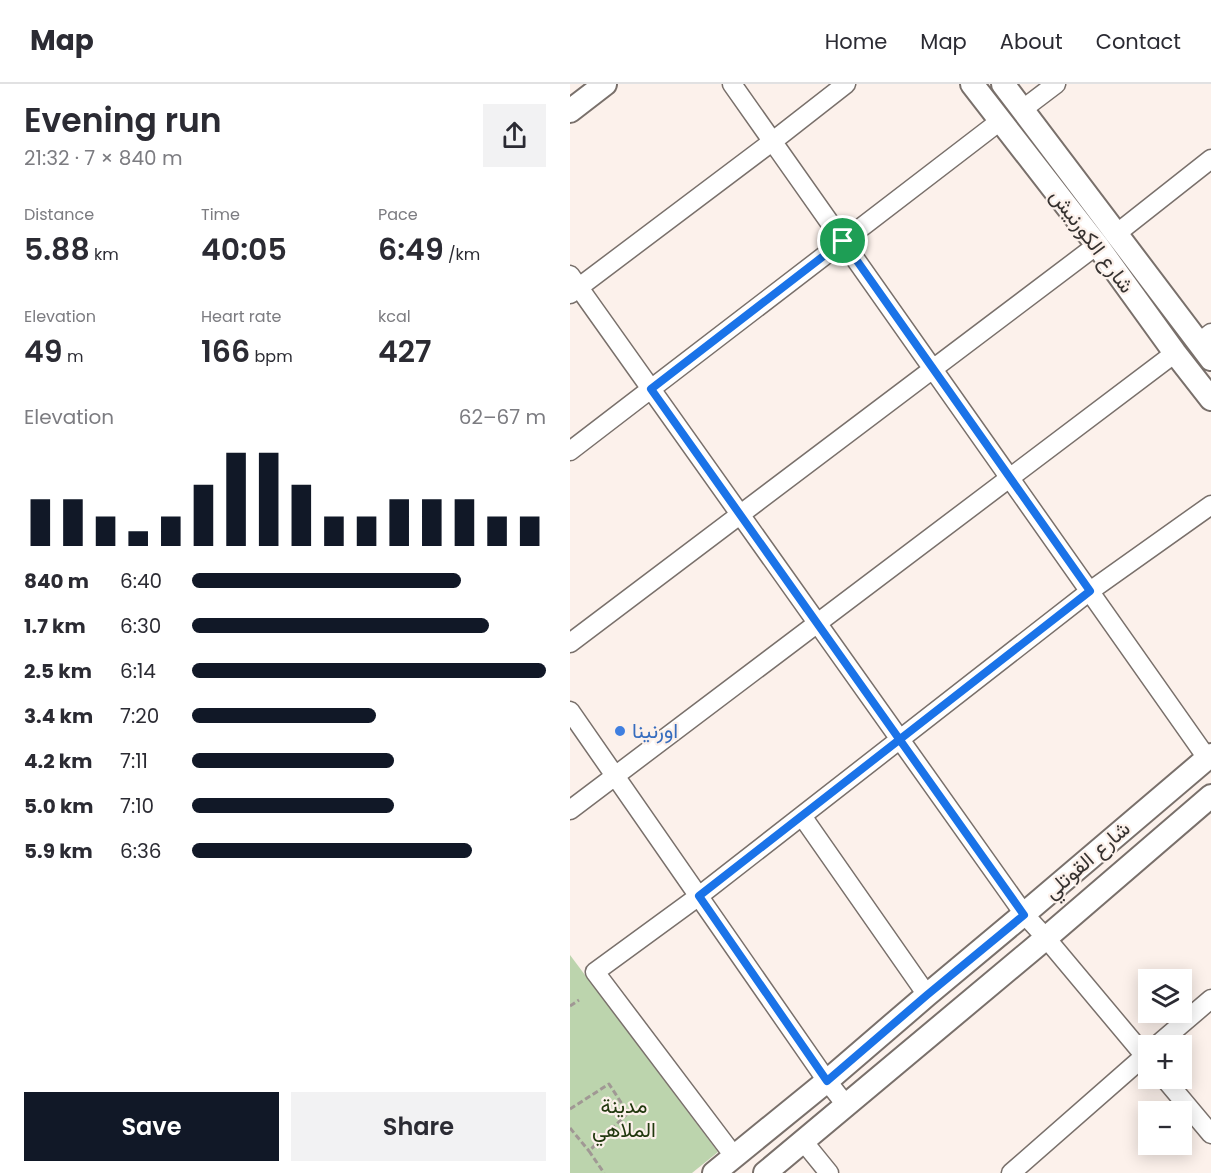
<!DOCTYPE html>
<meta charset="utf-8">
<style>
body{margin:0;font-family:Poppins,Vazirmatn,sans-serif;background:#f2f2f3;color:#2b2b33;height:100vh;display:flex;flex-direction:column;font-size:22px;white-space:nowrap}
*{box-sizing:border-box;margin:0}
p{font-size:20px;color:#7c7c81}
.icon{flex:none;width:33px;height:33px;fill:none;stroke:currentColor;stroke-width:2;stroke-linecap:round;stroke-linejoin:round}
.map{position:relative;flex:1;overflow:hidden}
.sheet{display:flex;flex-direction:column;background:#fff;width:570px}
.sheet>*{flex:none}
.controls{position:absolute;left:568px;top:885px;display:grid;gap:12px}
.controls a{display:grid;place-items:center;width:54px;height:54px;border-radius:0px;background:#fff;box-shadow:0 3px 15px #0003;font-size:30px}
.pin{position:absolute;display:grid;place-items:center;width:51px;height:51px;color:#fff;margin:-26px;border:3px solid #fff;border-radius:50%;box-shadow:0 2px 6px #0007}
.round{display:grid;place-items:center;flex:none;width:63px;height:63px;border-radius:0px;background:#f2f2f3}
.overview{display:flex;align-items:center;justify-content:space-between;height:102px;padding:0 24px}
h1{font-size:33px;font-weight:600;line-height:45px}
.stats{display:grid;grid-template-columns:repeat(3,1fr);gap:9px;height:102px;padding:6px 24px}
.stats div{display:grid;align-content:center}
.stats b{font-size:30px;font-weight:600}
.stats small{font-size:16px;font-weight:400}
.stats p{font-size:16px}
.chart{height:168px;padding:12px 24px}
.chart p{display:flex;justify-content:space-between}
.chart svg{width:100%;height:108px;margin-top:6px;stroke:#111827;stroke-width:6}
.action{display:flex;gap:12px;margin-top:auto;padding:12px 24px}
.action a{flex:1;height:69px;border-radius:0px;background:#111827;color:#fff;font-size:24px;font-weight:600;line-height:69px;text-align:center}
.action a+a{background:#f2f2f3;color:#2b2b33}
ul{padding:0 24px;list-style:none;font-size:20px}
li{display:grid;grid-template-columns:96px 72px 1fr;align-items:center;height:45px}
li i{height:15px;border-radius:8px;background:#111827}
header{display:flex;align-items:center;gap:36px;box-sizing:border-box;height:84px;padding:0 30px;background:#fff;border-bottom:2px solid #e1e1e2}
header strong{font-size:28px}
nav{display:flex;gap:33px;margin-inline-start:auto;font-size:21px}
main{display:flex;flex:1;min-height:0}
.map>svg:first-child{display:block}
</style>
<header>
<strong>Map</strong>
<nav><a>Home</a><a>Map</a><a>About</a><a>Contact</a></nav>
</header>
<main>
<section class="sheet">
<div class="overview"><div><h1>Evening run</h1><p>21:32 · 7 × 840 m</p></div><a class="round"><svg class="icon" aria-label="share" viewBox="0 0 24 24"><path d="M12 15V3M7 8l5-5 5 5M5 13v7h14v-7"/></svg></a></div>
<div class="stats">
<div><p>Distance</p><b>5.88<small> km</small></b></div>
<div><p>Time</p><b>40:05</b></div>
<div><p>Pace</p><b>6:49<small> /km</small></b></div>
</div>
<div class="stats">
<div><p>Elevation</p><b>49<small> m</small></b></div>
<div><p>Heart rate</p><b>166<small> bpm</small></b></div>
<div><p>kcal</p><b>427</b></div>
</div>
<div class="chart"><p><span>Elevation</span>62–67 m</p>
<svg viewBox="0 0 160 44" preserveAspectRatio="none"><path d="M5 44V25M15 44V25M25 44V32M35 44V38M45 44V32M55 44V19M65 44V6M75 44V6M85 44V19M95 44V32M105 44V32M115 44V25M125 44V25M135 44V25M145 44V32M155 44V32"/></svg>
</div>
<ul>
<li><b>840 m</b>6:40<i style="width:76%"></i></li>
<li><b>1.7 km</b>6:30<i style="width:84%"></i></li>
<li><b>2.5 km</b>6:14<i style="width:100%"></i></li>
<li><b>3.4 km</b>7:20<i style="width:52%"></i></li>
<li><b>4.2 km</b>7:11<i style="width:57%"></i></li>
<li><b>5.0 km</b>7:10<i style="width:57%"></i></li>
<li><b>5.9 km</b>6:36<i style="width:79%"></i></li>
</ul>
<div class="action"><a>Save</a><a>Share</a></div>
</section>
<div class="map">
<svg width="641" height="1089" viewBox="0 0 641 1089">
<rect width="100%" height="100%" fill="#fcf1eb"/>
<!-- green -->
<path fill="#bcd4ad" d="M0,871l148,197 -26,21h-122z"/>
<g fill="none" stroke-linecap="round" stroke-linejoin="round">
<!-- minor casing -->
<g stroke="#79706b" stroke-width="21">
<path id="minor" d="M162,0l475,674
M453,25l33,-25
M546,150l95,-75
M0,191l454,639 22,24 103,123
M0,210l203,-153 73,-57
M629,259l12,-10
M0,367l430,-330
M0,559l527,-398
M0,627l257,370 19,24
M0,726l605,-457
M232,732l125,179
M586,962l55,-47
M594,994l47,56
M233,1057l26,32
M164,1072l-139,-184 104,-76 391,-305 121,-86
M441,1089l138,-121"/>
</g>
<!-- tertiary casing -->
<g stroke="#79706b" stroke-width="26">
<path id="tertiary" d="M402,0l125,161 78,108 36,46
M433,0l208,275
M0,27l35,-27
M144,1089l113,-92 100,-86 97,-81 187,-159
M195,1089l281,-235 165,-142"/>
</g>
<!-- path -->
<path stroke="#a09894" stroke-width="3" stroke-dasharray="6 3" stroke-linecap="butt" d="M0,922l9,-6
M0,1025l39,-25 19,29 -39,38 15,22
M0,1044l19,23"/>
<!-- minor -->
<use href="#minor" stroke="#fff" stroke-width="18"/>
<!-- tertiary -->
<use href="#tertiary" stroke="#fff" stroke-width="22"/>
</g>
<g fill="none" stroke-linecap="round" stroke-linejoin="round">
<!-- route casing -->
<g stroke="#fff" stroke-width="12">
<path id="route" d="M273,157l247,350 -391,305 128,185 100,-86 97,-80c-124,-176 -249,-351 -373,-526l192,-148"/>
</g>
<!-- route -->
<use href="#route" stroke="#1a73e8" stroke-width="8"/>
</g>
<!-- markers -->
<circle fill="#3f7fe0" stroke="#fcf1eb" stroke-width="2" cx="50" cy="647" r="6"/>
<g text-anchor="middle" stroke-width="4.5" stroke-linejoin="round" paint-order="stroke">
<!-- street labels -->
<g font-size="21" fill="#363230" stroke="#fcf1eb">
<text transform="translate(522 157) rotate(53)" y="7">شارع الكورنيش</text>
<text transform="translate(517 776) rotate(-41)" y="7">شارع القوتلي</text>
</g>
<!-- shop labels -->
<g font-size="21" fill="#366cbe" stroke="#fcf1eb" text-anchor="start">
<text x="62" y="654">اورنينا</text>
</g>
<!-- park labels -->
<g font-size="21" fill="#21380e" stroke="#fcf1eb">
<text x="54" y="1029">مدينة<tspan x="54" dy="24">الملاهي</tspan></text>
</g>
</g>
</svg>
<div class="controls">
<a><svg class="icon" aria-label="layers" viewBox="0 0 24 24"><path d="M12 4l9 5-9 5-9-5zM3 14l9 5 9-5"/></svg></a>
<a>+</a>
<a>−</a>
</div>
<div class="pin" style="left:273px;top:157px;background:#1e9e55"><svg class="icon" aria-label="arrive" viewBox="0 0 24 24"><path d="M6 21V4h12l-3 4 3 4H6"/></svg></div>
</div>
</main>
